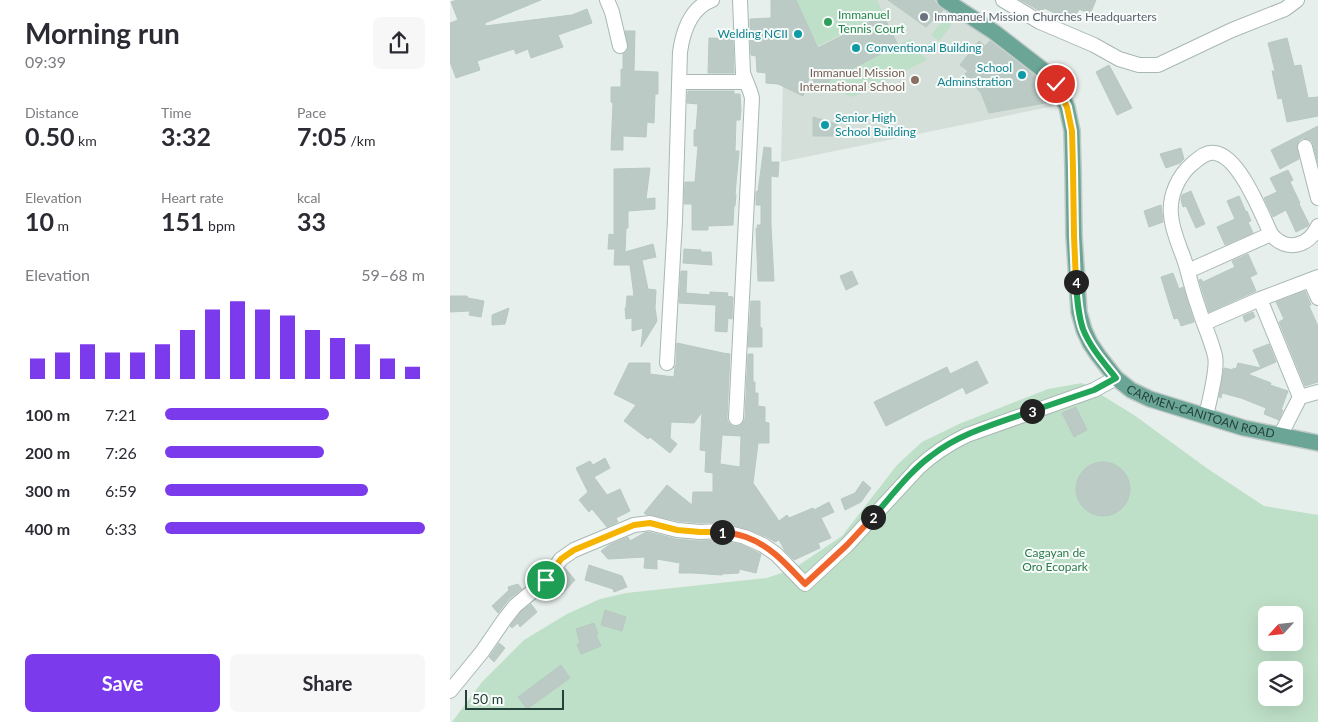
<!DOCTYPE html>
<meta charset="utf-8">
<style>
body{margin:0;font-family:Lato,sans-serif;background:#f7f7f7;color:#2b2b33;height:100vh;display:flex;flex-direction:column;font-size:19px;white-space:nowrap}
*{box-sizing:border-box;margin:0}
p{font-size:16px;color:#7c7c81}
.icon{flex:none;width:28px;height:28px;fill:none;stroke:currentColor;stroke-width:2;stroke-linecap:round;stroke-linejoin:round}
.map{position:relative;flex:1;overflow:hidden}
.side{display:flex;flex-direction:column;background:#fff;width:450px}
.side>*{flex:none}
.needle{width:32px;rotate:243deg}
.tools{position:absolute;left:808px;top:606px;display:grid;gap:10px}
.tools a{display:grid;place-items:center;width:45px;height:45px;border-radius:8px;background:#fff;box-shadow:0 5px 20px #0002;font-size:25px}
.scale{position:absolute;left:15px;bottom:12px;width:99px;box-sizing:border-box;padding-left:5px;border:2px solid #24423a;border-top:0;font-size:14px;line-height:18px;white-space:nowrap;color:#24423a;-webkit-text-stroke:4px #f7fbf9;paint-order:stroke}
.pin{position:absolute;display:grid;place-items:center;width:42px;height:42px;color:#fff;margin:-21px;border:2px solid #fff;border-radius:50%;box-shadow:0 1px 5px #0007}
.km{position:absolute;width:25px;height:25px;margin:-12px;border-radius:50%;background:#222;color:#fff;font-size:14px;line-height:25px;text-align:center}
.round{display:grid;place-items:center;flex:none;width:52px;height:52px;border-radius:8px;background:#f7f7f7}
.summary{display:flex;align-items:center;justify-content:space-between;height:85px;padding:0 25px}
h1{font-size:28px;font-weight:700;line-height:38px}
.metrics{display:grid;grid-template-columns:repeat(3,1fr);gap:8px;height:85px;padding:5px 25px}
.metrics div{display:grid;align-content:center}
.metrics b{font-size:25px;font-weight:700}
.metrics small{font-size:14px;font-weight:400}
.metrics p{font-size:14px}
.chart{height:140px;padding:10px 25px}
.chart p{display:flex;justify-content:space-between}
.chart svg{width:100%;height:90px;margin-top:5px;stroke:#7c3aed;stroke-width:6}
.primary-button{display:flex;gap:10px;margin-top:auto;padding:10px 25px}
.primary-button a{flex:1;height:58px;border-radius:8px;background:#7c3aed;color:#fff;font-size:20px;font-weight:700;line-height:58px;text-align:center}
.primary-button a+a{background:#f7f7f7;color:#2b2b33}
ul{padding:0 25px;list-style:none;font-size:16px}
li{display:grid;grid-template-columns:80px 60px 1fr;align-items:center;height:38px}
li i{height:12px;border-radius:6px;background:#7c3aed}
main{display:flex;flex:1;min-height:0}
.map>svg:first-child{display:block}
</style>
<main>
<section class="side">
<div class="summary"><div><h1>Morning run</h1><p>09:39</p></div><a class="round"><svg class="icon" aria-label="share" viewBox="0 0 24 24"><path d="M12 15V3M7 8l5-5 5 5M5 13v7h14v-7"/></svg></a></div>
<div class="metrics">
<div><p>Distance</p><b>0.50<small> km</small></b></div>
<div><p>Time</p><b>3:32</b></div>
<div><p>Pace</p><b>7:05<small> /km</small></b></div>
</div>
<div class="metrics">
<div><p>Elevation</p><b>10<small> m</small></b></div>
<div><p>Heart rate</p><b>151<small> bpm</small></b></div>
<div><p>kcal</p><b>33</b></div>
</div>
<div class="chart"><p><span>Elevation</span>59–68 m</p>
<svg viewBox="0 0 160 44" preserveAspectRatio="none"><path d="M5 44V34M15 44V31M25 44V27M35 44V31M45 44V31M55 44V27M65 44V20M75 44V10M85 44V6M95 44V10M105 44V13M115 44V20M125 44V24M135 44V27M145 44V34M155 44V38"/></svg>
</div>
<ul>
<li><b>100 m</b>7:21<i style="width:63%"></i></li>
<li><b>200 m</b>7:26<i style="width:61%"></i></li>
<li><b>300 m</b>6:59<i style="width:78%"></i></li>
<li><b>400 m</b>6:33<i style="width:100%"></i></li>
</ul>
<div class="primary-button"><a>Save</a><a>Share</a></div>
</section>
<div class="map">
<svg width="868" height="722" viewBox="0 0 868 722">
<rect width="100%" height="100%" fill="#e6efeb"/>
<!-- built -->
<path fill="#d4dfda" d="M335,0h155l89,61 24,30 1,15 -273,56z"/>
<!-- green -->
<path fill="#bfe0c8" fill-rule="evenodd" d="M346,0h81l6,13 -65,33z
M496,16l5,3v7l-12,15 -8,-6z
M460,39l17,21 -74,37 -20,-7 -5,-9z
M632,383l52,32 74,54 56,37 54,9v207h-866l30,-40 42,-42 43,-26 33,-15 26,-6 141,-15 26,-9 49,-33 55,-71 25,-23 37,-18 89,-35zM816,615h28v27h-28zM816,670h28v28h-28z"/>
<!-- building -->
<path fill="#bbcac4" stroke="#b8c9c2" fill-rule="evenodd" d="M7,0h84l-56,23v3l87,-11 15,-6 5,14 -34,12 5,12 -32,11 -3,-9 -12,5 -2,-5 -37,12 3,9 -24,8 -6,-16v-39l8,-3 -7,-18z
M321,0h25l22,48 65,-33 15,30 -70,36 2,4 -17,8v-27l-10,30 -25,-12 -12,-1v-10l-9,-1 -1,-16 -5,-1 -1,-36 21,-1z
M438,0h46l6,8 3,2 -17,17z
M570,0h76l-6,14 -11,-5 -6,13 -29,-14 -2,4z
M175,31h10l-1,40 24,1v22h-3l-1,29 -7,-1 -1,15 -23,-1v14h-12l2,-47 -2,-1v-15h10v-18l2,1v-16l3,-2 2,-4z
M259,38l24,1 1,34h-26z
M837,38l7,28 7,-1 7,33 10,-1v19l-31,6 -5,-24 -4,1 -6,-28h3l-7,-28z
M529,41l6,5 5,-5 50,39 10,13 1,9 -62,11 -8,-20 -16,-19 3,-3 -8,-6z
M659,65l23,43 -15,7 -21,-43z
M238,91h46v3h6l1,16 -1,10h-4l-1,31h4l-4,43h1l-1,12h-1l-1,19 -25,1v4h-16v-26h-8l1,-22h10l3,-36h-4v-16h2l2,-26 -11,-1z
M363,117l24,7v12h-24z
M868,126v37l-6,-22 -4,-2 -5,-1 -4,2 -2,5 2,14 -19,10 -9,-19z
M314,147l7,1v14h8l-1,15 -7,-1v49l3,56h-16l-2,-53h2l-1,-3h4v-20h-5v-13l2,-1z
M731,148l3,11 -4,4 -14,5 -6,-14z
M200,168l-4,31 9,-1v11l-27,2v17h-2l-1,24 28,-8 3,13 -14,3 6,29 8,1 -1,18 2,13 -16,26 2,-19 -11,3v-13l-6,1 -1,-11h1l1,-12h7l-4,-31h-16l1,-16h-7l1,-15 5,1v-66z
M838,170l5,10 -3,2 10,21 -1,1 10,20 -1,2 -12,6 -10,-22 -13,7 -9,-19 13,-6 -7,-14z
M741,191l14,33 -9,4 -10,-22 -3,1 -2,-7 1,-5z
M789,196l7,16 1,-1 4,10 -3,1 5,11 -28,12 -8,-18 18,-8 -8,-18z
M711,205l2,17 -14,5 -5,-16z
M234,249l17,1v2h10l1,13 -29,-2z
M798,254l9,20 -7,3 6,14 -47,21 -10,-32 2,-1 2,3 32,-15 -3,-6z
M231,271h6l-1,22 24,2v-3l18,1 -1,3 6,1 -1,22 -4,-1 -1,14 -12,-1 1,-26 -37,-2z
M402,271l6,13 -12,6 -6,-14z
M723,273l6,16 4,-2 11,35 -13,4 -3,-8 -4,1 -13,-42z
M855,291l6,14 -2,1 9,20v56l-13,4 -26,-64 5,-3 -8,-17z
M0,296h17l1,2 16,3 -3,16 -12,-2 1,-4 -20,1z
M301,301h9v26l2,1v19h-14z
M59,308l-4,16 -13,1v-10z
M803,312l2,5 -10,5 -2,-6z
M227,343l46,10 7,1 -3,64 1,4 3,3 4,2 5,-1 3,-3 2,-4 3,-65h5v28h2v11h3v13l7,1v15l4,1v20h-11l-5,40 26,38 8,-6 2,3 24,-10 1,2 15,-8 5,10 -13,6 10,20 -13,5 2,5 -26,12 -9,-9 -6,-11 -4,2 -8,-5 -20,-8 -24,-7 -23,1 -22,-2 -26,-6h-5l-3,-2 23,-28 25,20 1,-13h20v-19l-8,-1 1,-21 -6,-1 2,-38 -8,11 -23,-1 -1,16 7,6 -7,9 -20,-16 -2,2 -24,-18 12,-16 -22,-11 15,-31h21v11l24,3 1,-11 1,-1zM272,435l19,1 -1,31 -20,-3z
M819,344l7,18 -28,12 23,9 -1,2 18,6 -7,19h2l-4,10 -15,-6 2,-6 -25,-10 -19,-5 -1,5 -2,-1 5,-29 9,2v-2l3,1 2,-6 23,5 -8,-18z
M527,361l11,22 -22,11 -3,-7 -77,39 -12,-24 73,-35 3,7z
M626,407l11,23 -13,7 -12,-24z
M155,458l5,10 -16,9 13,18 13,-6 10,22 -14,7 2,4 -11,5 -15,-18 -3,3 -10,-12 9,-8 -12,-24 14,-7 3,4z
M626 489a27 27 0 1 1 54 0a27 27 0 1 1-54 0Z
M413,481l8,7 -10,14 -16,8 -4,-11 14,-6z
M196,532h3l27,7 23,2 21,-1 22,5 19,9 -5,19 -17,-4v4l-17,1v1l-29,-2h-14l1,-10 -23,-4v10l-13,-1 1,-11 -37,2 -7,-8 8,-6 19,-8 2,4z
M139,565l33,11 5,11 -13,5 -1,-3 -28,-9z
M115,568l10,12 -14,15 -9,-9z
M68,584l4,5 -13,10 -11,14 -6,-7 17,-16 -1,-3z
M81,604l6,8 -17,15 -2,-4 -6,5 -2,-2 11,-14z
M155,610l21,7 -4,14 -21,-6z
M144,623l4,11 -2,1 5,11 -20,8 -4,-10 3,-1 -4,-14z
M49,643l6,5 -11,14 -5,-5z
M111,665l9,13 -43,31 -9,-12z"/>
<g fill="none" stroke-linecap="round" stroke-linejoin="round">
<!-- minor casing -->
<g stroke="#a8b8b2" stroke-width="16">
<path id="minor" d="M157,0l5,12 8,34
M553,0l37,22 54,23 25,14 20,6h19l74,-35 53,-21 12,-9
M229,82h67
M855,147l13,51
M738,271l83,-37
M860,280l8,18
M810,299l40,98
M755,323l55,-24 58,-22
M217,363l8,-143 5,-168c3,-21 10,-44 32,-52
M756,416c3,-14 12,-48 9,-60 -4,-17 -12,-33 -17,-50 -6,-16 -9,-32 -14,-47 -5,-14 -12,-29 -13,-44 -2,-19 7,-39 21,-51 6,-5 14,-13 23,-11 24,3 46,60 56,81 15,19 38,12 47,-8
M286,418l16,-320c-2,-9 -6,-16 -9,-25l-3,-73
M830,436l20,-39 18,-5
M0,691l32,-39 22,-32 11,-14 31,-26 15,-21 13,-9 60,-25 16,-2 27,7 23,2 21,-1 24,6 18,8 13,9 29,30 42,-39 71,-77c15,-14 30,-24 49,-33l127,-45 22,-12"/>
</g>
<!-- major casing -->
<g stroke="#c2cac8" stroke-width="18">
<g id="major">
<path id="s1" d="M495,0l49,32 53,41 9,11 6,12 5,11 5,24 1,38 1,67 5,76 5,18 6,13 8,12 18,23 15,12 19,9 94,29 74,15"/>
</g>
</g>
<!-- minor -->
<use href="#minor" stroke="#fff" stroke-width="14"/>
<!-- major -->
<use href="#major" stroke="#6aa596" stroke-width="15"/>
</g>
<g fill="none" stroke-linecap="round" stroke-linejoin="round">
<!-- split-1 casing -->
<g stroke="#fff" stroke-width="10">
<path id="split-1" d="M96,580l15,-21 13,-9 60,-25 16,-2 27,7 23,2h22"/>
</g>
<!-- split-2 casing -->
<g stroke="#fff" stroke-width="10">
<path id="split-2" d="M272,532c8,1 16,2 24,5 25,9 41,28 59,47l42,-39 26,-28"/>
</g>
<!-- split-3 casing -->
<g stroke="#fff" stroke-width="10">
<path id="split-3" d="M423,517c17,-19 37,-46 58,-61 29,-23 67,-33 101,-45"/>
</g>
<!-- split-4 casing -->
<g stroke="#fff" stroke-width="10">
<path id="split-4" d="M582,411l62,-21 22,-12c-12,-15 -26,-31 -33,-49 -5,-15 -6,-31 -7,-47"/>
</g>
<!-- split-5 casing -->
<g stroke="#fff" stroke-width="10">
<path id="split-5" d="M606,84l11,23 5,24 1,38 1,67 2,46"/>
</g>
<!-- split-1 -->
<use href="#split-1" stroke="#f5b400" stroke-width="6"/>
<!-- split-2 -->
<use href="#split-2" stroke="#f0652b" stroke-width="6"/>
<!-- split-3 -->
<use href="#split-3" stroke="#22a559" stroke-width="6"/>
<!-- split-4 -->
<use href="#split-4" stroke="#22a559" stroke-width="6"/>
<!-- split-5 -->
<use href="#split-5" stroke="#f5b400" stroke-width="6"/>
</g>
<!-- markers -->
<circle fill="#6b7280" stroke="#f7fbf9" stroke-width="2" cx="474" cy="17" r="5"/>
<circle fill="#2e9e5b" stroke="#f7fbf9" stroke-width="2" cx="378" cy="22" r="5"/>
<g fill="#0f9aa8" stroke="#f7fbf9" stroke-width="2">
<circle cx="348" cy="34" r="5"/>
<circle cx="406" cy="48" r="5"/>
<circle cx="572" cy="75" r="5"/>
<circle cx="375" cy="125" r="5"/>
</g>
<circle fill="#8d6e63" stroke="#f7fbf9" stroke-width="2" cx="465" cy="80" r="5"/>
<g text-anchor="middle" stroke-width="4" stroke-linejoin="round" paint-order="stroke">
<!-- leisure labels -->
<g font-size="12" fill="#27864d" stroke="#f7fbf9" text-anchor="start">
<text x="388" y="19">Immanuel<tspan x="388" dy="14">Tennis Court</tspan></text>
</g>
<!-- worship labels -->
<g font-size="12" fill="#5b616d" stroke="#f7fbf9" text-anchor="start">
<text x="484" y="21">Immanuel Mission Churches Headquarters</text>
</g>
<!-- culture labels -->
<g font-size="12" fill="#0d838f" stroke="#f7fbf9" text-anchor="end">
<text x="338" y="38">Welding NCII</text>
<text x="416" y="52" text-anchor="start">Conventional Building</text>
<text x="562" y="72">School<tspan x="562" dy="14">Adminstration</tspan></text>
<text x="385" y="122" text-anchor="start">Senior High<tspan x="385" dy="14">School Building</tspan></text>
</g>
<!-- education labels -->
<g font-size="12" fill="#785e54" stroke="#f7fbf9" text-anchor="end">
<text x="455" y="77">Immanuel Mission<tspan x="455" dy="14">International School</tspan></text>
</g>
<!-- street labels -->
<g font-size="12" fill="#24423a" stroke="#f7fbf9">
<text dy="4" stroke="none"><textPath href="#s1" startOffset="540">CARMEN-CANITOAN ROAD</textPath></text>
</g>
<!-- park labels -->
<g font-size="12" fill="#2d7a4b" stroke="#f7fbf9">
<text x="605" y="557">Cagayan de<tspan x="605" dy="14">Oro Ecopark</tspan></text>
</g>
</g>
</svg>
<div class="tools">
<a><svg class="needle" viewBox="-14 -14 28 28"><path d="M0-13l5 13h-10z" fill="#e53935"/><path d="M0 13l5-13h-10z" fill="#7c7c81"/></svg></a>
<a><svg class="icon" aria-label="layers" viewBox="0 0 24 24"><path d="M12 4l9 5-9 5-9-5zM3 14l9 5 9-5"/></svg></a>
</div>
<div class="scale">50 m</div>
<div class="pin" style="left:96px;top:580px;background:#1e9e55"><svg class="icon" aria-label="arrive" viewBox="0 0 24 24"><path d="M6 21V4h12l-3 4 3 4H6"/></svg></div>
<div class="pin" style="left:606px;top:84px;background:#d93025"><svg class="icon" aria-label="check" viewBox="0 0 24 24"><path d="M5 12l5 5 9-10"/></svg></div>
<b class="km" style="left:272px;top:532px">1</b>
<b class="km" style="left:423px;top:517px">2</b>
<b class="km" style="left:582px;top:411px">3</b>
<b class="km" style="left:626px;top:282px">4</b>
</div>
</main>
